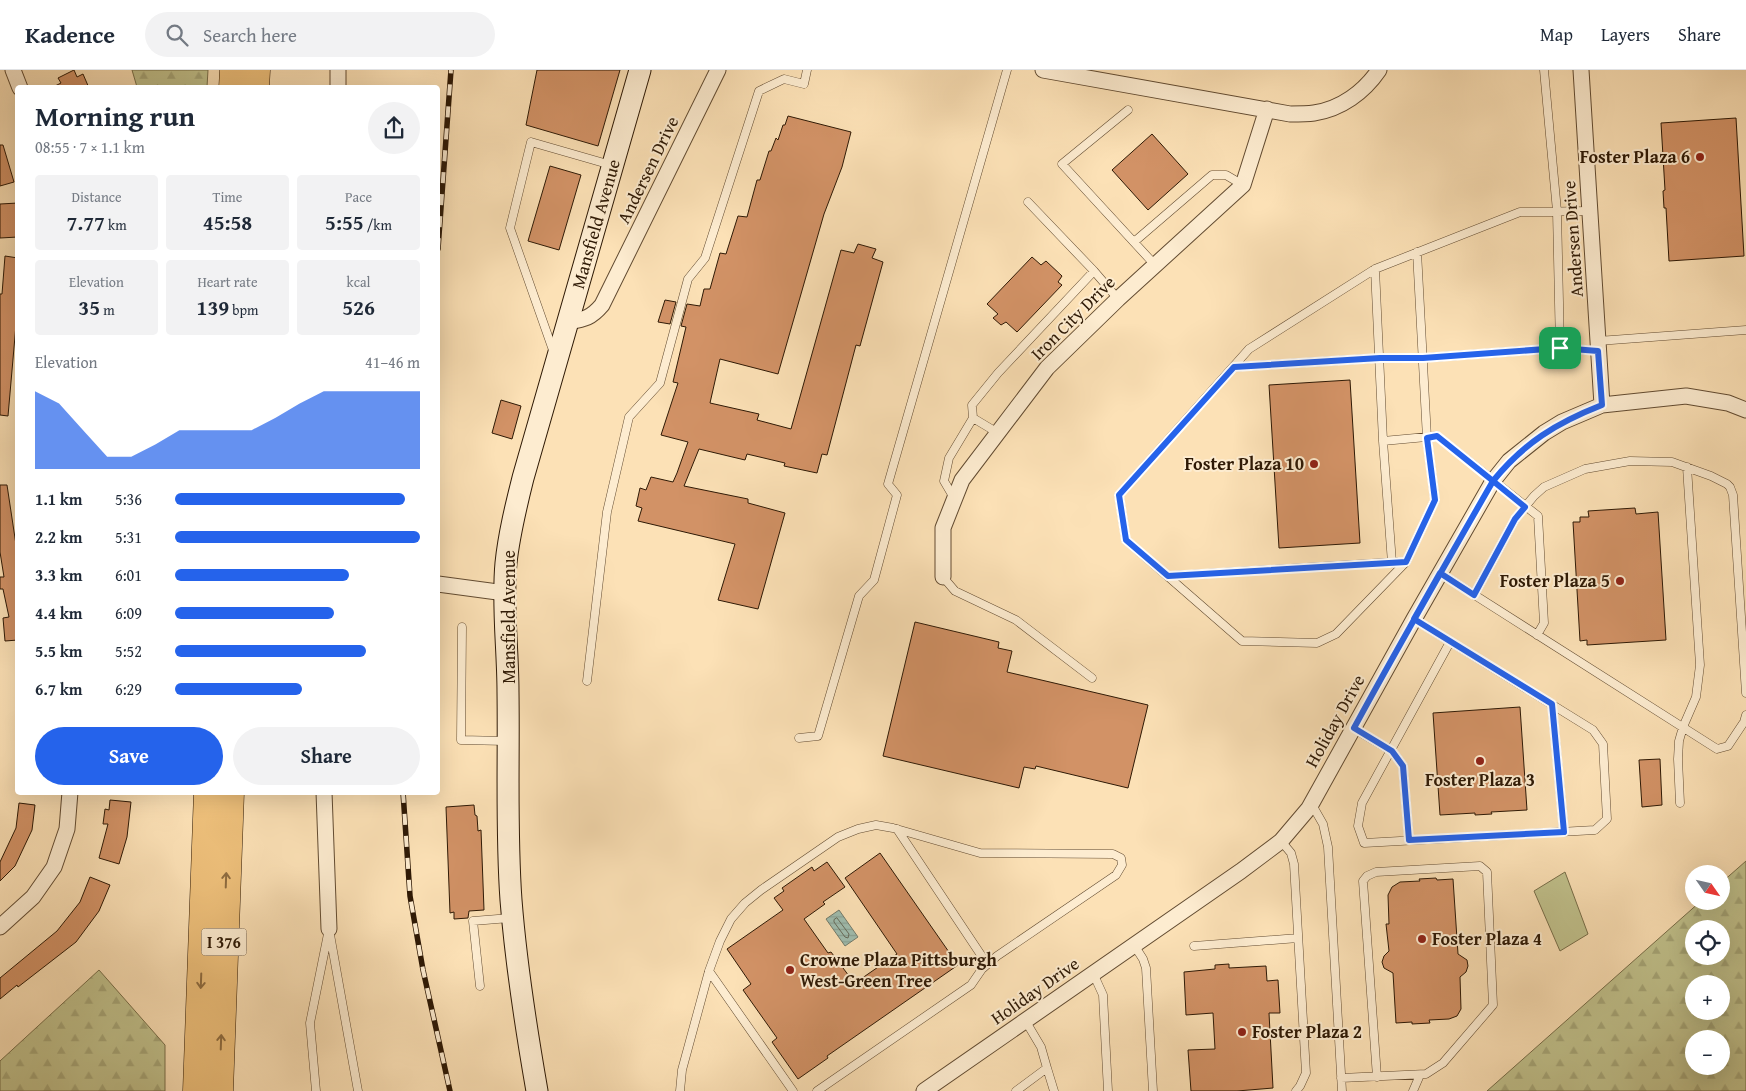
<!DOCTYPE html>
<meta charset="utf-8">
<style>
body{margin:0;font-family:"Gentium Book Plus",serif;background:#f2f2f3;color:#1f2937;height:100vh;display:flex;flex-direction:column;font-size:19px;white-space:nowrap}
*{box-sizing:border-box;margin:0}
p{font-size:16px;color:#747a83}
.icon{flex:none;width:28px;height:28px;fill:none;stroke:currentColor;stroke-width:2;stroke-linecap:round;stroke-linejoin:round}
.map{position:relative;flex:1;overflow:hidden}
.side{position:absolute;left:15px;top:15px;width:425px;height:710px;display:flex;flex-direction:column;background:#fff;border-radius:5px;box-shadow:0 5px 20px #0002}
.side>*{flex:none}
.needle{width:32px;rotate:124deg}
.tools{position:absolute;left:1685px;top:795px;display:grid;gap:10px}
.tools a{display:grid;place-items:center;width:45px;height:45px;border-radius:50%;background:#fff;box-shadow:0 5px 20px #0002;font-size:25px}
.pin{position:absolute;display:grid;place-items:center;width:42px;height:42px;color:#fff;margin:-21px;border-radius:10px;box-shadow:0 2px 8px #0006}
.round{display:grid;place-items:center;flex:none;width:52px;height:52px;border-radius:26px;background:#f2f2f3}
.summary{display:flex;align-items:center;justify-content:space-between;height:85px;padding:0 20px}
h1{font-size:28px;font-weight:800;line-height:38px}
.metrics{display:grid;grid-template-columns:repeat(3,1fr);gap:8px;height:85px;padding:5px 20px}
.metrics div{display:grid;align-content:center;border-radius:5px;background:#f2f2f3;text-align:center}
.metrics b{font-size:21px;font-weight:800}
.metrics small{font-size:14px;font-weight:400}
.metrics p{font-size:14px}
.chart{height:140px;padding:10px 20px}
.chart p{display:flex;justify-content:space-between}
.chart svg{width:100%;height:90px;margin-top:5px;fill:#2563eb;opacity:.7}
.button{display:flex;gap:10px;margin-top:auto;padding:10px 20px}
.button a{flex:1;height:58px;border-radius:30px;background:#2563eb;color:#fff;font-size:20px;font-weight:800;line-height:58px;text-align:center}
.button a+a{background:#f2f2f3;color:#1f2937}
ul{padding:0 20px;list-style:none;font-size:16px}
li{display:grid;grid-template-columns:80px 60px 1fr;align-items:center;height:38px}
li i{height:12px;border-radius:6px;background:#2563eb}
header{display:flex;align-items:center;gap:30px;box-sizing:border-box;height:70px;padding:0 25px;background:#fff;border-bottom:1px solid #e0e1e3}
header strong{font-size:24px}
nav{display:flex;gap:28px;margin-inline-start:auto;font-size:18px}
.search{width:350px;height:45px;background:#f2f2f3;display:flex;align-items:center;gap:12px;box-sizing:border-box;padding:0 18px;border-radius:28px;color:#747a83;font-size:19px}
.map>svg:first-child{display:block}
</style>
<header>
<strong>Kadence</strong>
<div class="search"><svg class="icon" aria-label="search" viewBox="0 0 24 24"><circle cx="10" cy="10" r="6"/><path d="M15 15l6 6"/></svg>Search here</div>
<nav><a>Map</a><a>Layers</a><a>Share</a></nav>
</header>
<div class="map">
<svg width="1746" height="1021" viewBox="0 0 1746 1021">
<defs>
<pattern id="forest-firs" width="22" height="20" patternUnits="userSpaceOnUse" patternTransform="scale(1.25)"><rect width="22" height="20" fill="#c1c28d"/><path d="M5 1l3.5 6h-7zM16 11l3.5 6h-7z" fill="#a6a678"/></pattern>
<pattern id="water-rules" width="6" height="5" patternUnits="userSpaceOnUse" patternTransform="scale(1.25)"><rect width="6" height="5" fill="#9fbdaf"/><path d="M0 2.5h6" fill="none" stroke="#89a295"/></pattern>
</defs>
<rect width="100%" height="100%" fill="#fce1b6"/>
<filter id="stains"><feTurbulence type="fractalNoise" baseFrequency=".004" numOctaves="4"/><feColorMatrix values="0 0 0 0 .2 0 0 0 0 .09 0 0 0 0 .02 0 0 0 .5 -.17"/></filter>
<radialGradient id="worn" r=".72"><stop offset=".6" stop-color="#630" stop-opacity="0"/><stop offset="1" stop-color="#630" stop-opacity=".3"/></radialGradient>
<!-- forest -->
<path fill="url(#forest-firs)" stroke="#786e49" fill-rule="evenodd" d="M132,0h76l-1,17h-70z
M1746,791v230h-259l214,-190h20v-18zM1694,859h27v27h-27zM1694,914h27v27h-27zM1694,969h27v27h-27z
M99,900l66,75v46h-165v-30z"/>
<!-- green -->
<path fill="#c1c28d" stroke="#786e49" d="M1565,802l23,62 -28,17 -26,-60z"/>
<!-- water -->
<path fill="url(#water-rules)" stroke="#727b6b" d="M839,840l19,27 -13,9 -19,-27z"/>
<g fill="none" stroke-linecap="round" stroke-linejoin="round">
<!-- shore -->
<path stroke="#666b5a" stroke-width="1" d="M837,848l12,16 -1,4 -3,-1 -11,-15v-2z"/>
</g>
<!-- building -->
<path fill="#d29266" stroke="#2e1905" d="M74,0l3,7 6,-3 6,14h-38l10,-5 -3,-5z
M537,0h83l-22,76 -72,-21z
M788,46l63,16 -9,35 -18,47 -46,160 -58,-15 -10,44 49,11 -2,6 34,9 50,-179 13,3 4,-9 18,5 -4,9 11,4 -23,84 -4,-1 -29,110 -5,-1 -5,19 -33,-7 1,-3 -38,-9 -2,6 -46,-11 -15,37 64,13v4l37,10 -27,96 -40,-9 17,-56 -97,-23 4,-13 -6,-2 4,-18 6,2 5,-13 22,5 4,-9 11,-31 -27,-7 17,-52 -5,-1 13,-55 -5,-1 6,-22 13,2 4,-17h6l10,-36 6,1 12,-38 9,1 10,-37h3l9,-29h2l5,-13 2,2 5,-15h2z
M1736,48l8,138 -75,5 -3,-53h-2l-1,-17 2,-1 -4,-67z
M1152,64l36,40 -40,36 -36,-40z
M0,75h3l11,37 -14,4z
M550,96l31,9 -22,75 -31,-9z
M18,133v34l-18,1v-34z
M5,186l13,2v44l-10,114 -8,-1v-121h2z
M1032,187l9,8 5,-4 16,15 -4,6 4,3 -45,47 -11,-10 -5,3 -8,-7 5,-4 -11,-10z
M665,230l11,2 -6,22 -12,-2z
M1350,310l10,163 -81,5 -10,-163z
M501,330l20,6 -9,33 -20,-6z
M0,415h7l11,73v82l-13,1 -2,-23 6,-1 -6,-28h-3v-12h4l-4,-25z
M1635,438l1,6 22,-2 8,128 -79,5v-5l-7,1 -7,-119h7v-5h9l-1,-6z
M915,552l84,20 -1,6 14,3 -5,21 141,33 -20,83 -92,-22 -1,3 -11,-2 -5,21 -136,-32z
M1520,637l7,103 -36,2 1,2 -17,1v-2l-35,2 -7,-102z
M1660,689l2,46 -20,2 -3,-47z
M110,730l21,2 -4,35 -8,27 -20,-6 9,-34h-5l2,-15 4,1z
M19,733l16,2 -3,25 -17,36 -15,15v-19l16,-34z
M474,735l1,10 2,1 1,15 3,-1 3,80 -15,1 -1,7 -14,1v-7l-4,1 -4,-106z
M880,783l78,112 -131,91 1,2 -30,21 -26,-37 5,-4 -34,-48 8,-6 -24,-35 56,-39 -9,-12 10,-7 -2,-3 30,-21 2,4 13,-9 18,25 -22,15 2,2 -21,15 24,34 3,-1 18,24h1l5,7 42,-29 -52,-76z
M90,807l20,8 -11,26 -23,31 -58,45 -1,-2 -17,14v-21l57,-47 23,-29z
M1436,808l1,2 16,-1 5,75 9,6 1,6 -2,6 -6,5 1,32 -4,7 -8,3 -20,1 1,3 -18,1v-2l-16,1 -3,-50 -9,-5 -2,-6 2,-6 5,-5 -3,-27h3l-1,-29 4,-8 8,-5 20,-1 -1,-2z
M1229,894v4l37,-2 1,15 11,-1 2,33h-11l4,75 -36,3h-46l-3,-41 27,-1 -2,-36 -27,2 -2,-43 31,-3v-4z"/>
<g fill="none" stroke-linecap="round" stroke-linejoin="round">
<!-- lane casing -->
<g stroke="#624b31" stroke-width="9">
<path id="lane" d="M1544,0l13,141 3,137
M1128,40l-66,54 93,101
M1028,132l66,69
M1134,172l78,-67h14l17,10
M1417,182l10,186 8,62 -29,62 -70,72 -19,9 -75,-2 -116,-101 -7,-45 130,-146 126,-80 145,-57 70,-1
M1375,199l8,172 9,122
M1598,271l148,-11
M554,283l-44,-125 21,-86 80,23
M1234,297l145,-9h44l137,-10 38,3
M998,363l-25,-15 -1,-13 26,-32 96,-102 24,28
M1383,371l54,-5 101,80 6,107 -7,12
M954,428l-10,-17 5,-23 24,-40
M1440,503l277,176 11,-3 16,-24 2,-7
M1168,506l228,-14
M943,507l12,14 61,29 76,58
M1474,525l41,-76 19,-23 10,-9 41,-18 45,-8 42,1 39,14 16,8 3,3 3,8 13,198
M1414,549l179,111 10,14 4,75 -12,11 -231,13 -6,-17 4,-23 88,-161
M462,557l-1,113 45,1
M587,611l20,-169 22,-95 31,-34 28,-104 17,-21 54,-167 25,-12 20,5 3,-14
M1552,634l12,128
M1353,658l39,23 11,15 6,74
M799,668l19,-2 41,-140 15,-16 23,-85 -9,-11 119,-414
M1311,733l12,21 5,23 14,244
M1680,733l-2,-44 1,-18 4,-14 13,-30 4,-32 -13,-198
M897,759l90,135
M1281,771l10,12 3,11 12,209 -6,13 -4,5
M1134,875l9,14 3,9 7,123
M1194,876l104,-8
M709,901l84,120
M1093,903l10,22 5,96
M480,916l-7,-65 38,-3
M1047,998l7,23
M1341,1008l85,-4 17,-11 50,-58 -6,-133 -7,-6 -104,6 -9,4 -4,5 14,196
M316,1021l-6,-68 19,-94 29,162
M680,1021l2,-21 27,-99 11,-30 11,-22 14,-16 16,-13 77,-53 20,-8 18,-4 17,3 87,25 133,1 8,4 1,7 -6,10 -119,81 -15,13 -11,16 -154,106
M1016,1021l31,-23 -6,-21 -16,-27
M1413,1021l7,-16"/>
</g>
<!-- street casing -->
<g stroke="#624b31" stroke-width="17">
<path id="street" d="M13,0l7,18
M1043,0l247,44c8,0 17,0 24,-1 27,-4 50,-21 65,-43
M1581,0l21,335
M338,18v-18
M568,252c17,-3 23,-4 34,-17l116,-235
M943,507v-49l19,-48 85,-112 71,-69 125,-114 24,-76
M438,514l67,9
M324,722l5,137
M0,857l33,-30 21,-30 13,-38 3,-37
M924,1021l317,-220 40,-30 28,-33 105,-189 79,-138 16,-20 35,-28 18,-11 40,-17 84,-9 42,7 18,7"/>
</g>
<!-- secondary casing -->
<g stroke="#2e1905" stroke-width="23">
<path id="secondary" d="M537,1021c-11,-63 -21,-127 -26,-191 -5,-69 -2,-139 -3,-208 0,-43 -6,-86 -2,-129 3,-29 10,-57 17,-85l117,-408"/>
</g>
<!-- highway casing -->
<g stroke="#2e1905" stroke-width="29">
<path id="highway" d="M233,18l1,-18
M255,18l1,-18
M197,1021l11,-299
M219,1021l11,-299"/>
</g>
<!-- lane -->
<use href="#lane" stroke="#fdecd0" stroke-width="8"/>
<!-- street -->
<use href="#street" stroke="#fdecd0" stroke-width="15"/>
<!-- secondary -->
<use href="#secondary" stroke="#fdecd0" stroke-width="21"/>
<!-- highway -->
<use href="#highway" stroke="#eec07b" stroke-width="28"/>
<!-- rail casing -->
<g stroke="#2e1905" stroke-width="5.5">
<path id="rail" d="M438,179l13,-179
M403,722l7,104 13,74 27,121"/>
</g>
<!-- rail -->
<use href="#rail" stroke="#fdecd0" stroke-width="4" stroke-dasharray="11" stroke-linecap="butt"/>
</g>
<!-- one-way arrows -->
<defs><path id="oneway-shaft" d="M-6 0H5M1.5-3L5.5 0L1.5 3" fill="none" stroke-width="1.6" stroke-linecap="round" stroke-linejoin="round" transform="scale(1.25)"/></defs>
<g stroke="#8e6c40">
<use href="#oneway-shaft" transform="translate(226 810) rotate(-88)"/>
<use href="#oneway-shaft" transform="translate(201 911) rotate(92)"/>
<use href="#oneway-shaft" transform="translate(221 972) rotate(-88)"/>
</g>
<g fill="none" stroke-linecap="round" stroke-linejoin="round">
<!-- route casing -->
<g stroke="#fff" stroke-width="10">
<path id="route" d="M1560,278l-137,10h-43l-146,9 -115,128 7,45 42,36 238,-14 29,-62 -8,-62 10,-2 56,45c-47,82 -94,164 -139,247l38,23 11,15 6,74 155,-8 -12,-128 -138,-85 26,-46 34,22 41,-76 10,-12 -32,-26c31,-38 63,-58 109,-76l-4,-54 -38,-3"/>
</g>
<!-- route -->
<use href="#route" stroke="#2563eb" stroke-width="6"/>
</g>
<!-- markers -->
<g fill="#8f2418" stroke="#fdecd0" stroke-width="2">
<circle cx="1700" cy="87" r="5"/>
<circle cx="1314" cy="394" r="5"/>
<circle cx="1620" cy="511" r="5"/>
<circle cx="1480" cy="691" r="5"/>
<circle cx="1422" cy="869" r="5"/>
<circle cx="790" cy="900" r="5"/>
<circle cx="1242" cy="962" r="5"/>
</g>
<g text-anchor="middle" stroke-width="4" stroke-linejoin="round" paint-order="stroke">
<!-- shield labels -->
<rect fill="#fdecd0" stroke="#6c5842" stroke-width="1" x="201.5" y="858.5" width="45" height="27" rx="4"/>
<g font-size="16" font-weight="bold" fill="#2e1905">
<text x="224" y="878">I 376</text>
</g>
<!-- poi labels -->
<g font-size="18" font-weight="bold" fill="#2e1905" stroke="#fdecd0" text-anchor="end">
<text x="1690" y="93">Foster Plaza 6</text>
<text x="1304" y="400">Foster Plaza 10</text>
<text x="1610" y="517">Foster Plaza 5</text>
<text x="1480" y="716" text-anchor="middle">Foster Plaza 3</text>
<text x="1432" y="875" text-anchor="start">Foster Plaza 4</text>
<text x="800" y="896" text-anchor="start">Crowne Plaza Pittsburgh<tspan x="800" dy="21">West-Green Tree</tspan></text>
<text x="1252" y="968" text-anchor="start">Foster Plaza 2</text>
</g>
<!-- street labels -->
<g font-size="18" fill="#2e1905" stroke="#fdecd0">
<text transform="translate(648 100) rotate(-64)" y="6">Andersen Drive</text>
<text transform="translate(596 154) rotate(-74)" y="6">Mansfield Avenue</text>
<text transform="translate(1573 169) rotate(-94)" y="6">Andersen Drive</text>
<text transform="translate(1073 248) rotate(-45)" y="6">Iron City Drive</text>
<text transform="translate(509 547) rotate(-90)" y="6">Mansfield Avenue</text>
<text transform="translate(1335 651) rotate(-61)" y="6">Holiday Drive</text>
<text transform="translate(1035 921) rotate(-35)" y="6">Holiday Drive</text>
</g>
</g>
<rect width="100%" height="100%" filter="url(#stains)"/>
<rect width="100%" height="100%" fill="url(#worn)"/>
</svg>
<div class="tools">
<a><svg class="needle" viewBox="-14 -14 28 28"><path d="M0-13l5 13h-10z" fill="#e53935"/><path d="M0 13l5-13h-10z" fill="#747a83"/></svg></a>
<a><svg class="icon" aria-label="locate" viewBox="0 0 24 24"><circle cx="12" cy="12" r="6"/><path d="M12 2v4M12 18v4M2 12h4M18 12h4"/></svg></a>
<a>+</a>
<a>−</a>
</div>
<div class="pin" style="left:1560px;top:278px;background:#1e9e55"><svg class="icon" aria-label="arrive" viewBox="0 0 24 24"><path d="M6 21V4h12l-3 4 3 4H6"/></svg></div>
<section class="side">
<div class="summary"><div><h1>Morning run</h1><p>08:55 · 7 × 1.1 km</p></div><a class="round"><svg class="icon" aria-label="share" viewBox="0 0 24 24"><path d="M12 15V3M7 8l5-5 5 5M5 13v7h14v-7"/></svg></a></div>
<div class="metrics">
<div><p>Distance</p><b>7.77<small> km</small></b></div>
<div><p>Time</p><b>45:58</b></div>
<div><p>Pace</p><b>5:55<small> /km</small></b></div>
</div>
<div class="metrics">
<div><p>Elevation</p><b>35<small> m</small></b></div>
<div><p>Heart rate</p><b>139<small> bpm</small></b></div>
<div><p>kcal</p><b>526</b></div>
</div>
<div class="chart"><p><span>Elevation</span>41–46 m</p>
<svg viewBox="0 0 160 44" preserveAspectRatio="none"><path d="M0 44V6L10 12L20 25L30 38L40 38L50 32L60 25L70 25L80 25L90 25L100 19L110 12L120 6L130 6L140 6L150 6L160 6V44z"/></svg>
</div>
<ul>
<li><b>1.1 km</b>5:36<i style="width:94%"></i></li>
<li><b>2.2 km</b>5:31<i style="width:100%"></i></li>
<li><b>3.3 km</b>6:01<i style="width:71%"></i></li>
<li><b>4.4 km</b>6:09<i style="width:65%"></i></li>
<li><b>5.5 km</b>5:52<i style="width:78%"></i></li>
<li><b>6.7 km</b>6:29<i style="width:52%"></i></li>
</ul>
<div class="button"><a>Save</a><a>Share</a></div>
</section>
</div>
